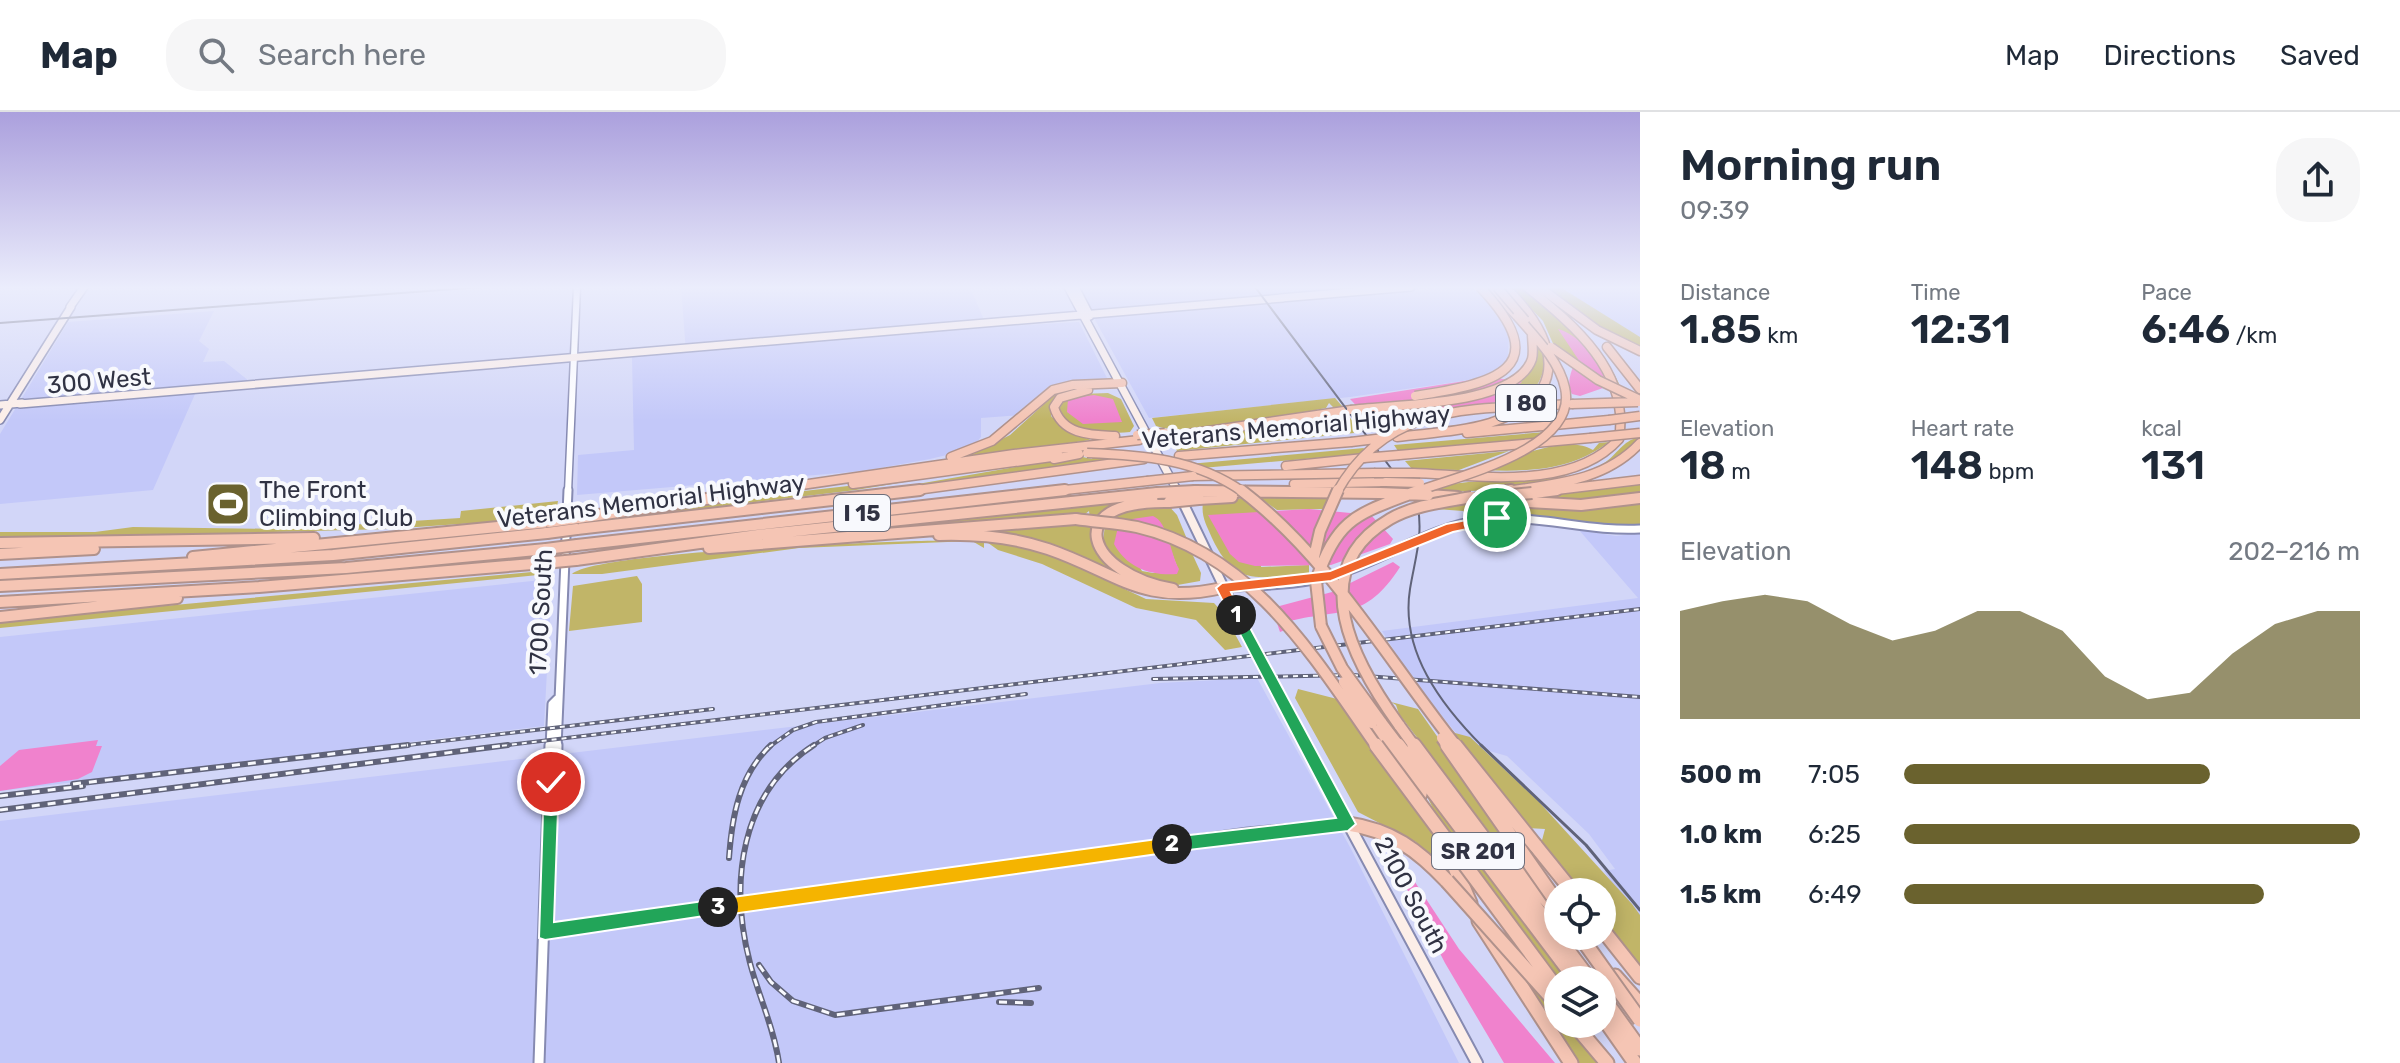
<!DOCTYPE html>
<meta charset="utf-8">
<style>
body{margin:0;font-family:Rubik,sans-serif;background:#f6f6f7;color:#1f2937;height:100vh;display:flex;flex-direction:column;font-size:30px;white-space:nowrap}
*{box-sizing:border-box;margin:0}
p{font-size:26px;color:#747a83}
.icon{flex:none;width:44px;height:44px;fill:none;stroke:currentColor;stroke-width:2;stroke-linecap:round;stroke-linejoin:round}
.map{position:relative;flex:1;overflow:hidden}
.drawer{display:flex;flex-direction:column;background:#fff;width:760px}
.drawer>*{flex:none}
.fabs{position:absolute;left:1544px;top:766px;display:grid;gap:16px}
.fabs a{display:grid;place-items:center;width:72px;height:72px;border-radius:50%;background:#fff;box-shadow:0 4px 20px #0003;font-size:40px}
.pin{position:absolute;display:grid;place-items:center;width:68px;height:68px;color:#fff;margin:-34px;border:4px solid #fff;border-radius:50%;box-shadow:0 2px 8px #0007}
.km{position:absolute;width:40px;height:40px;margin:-20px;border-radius:50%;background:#222;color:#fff;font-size:22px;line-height:40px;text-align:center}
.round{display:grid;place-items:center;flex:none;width:84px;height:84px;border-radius:32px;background:#f6f6f7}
.headline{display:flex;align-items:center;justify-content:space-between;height:136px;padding:0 40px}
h1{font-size:44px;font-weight:600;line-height:60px}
.stats{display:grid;grid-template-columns:repeat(3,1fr);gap:12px;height:136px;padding:8px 40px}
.stats div{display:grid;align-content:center}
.stats b{font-size:40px;font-weight:600}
.stats small{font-size:22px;font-weight:400}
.stats p{font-size:22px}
.chart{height:224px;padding:16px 40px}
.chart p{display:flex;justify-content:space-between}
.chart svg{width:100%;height:144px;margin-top:8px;fill:#6a622e;opacity:.7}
ul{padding:0 40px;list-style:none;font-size:26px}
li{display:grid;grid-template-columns:128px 96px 1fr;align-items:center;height:60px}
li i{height:20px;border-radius:10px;background:#6a622e}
header{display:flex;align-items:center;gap:48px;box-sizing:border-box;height:112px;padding:0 40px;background:#fff;border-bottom:2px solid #e0e1e3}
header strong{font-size:38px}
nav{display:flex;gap:44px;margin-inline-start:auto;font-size:28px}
.search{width:560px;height:72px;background:#f6f6f7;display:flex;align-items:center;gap:20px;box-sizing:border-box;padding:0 28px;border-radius:32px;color:#747a83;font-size:30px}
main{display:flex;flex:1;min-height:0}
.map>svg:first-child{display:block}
</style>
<header>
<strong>Map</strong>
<div class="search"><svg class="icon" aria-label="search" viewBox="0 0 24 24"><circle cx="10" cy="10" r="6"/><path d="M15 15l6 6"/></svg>Search here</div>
<nav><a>Map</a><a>Directions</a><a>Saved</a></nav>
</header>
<main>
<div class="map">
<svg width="1640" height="951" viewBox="0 0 1640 951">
<rect width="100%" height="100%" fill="#d2d6f8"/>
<!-- built -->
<path fill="#c3c8f9" d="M681,175h289l17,40 92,-5 29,58 -59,7 -28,28 -40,3v19l-5,6 -21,10 -25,6 -67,12 -286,24 1,-40 56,-5 -2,-93 54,-5z
M1077,175h268l-16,2 7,7 136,-9 29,31 8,15 -1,26 -18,18 -140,20 -201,21z
M1558,175h82v50l-45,-26z
M214,199l-15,30 10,8 -6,13 21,-1 25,20 -50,4 -46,105 -153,14v-70l68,-112z
M1579,418l37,6 24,-3v393l-36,-55 11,-2 -26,-35 -82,-78 -42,-12 -52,-63 -31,-50 256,-33z
M552,467l-8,147 -544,65v-154z
M1257,566l94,171 108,214h-1459v-242l1160,-138z"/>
<!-- green -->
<path fill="#c1b568" d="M1510,175h11c38,30 84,57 101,104l-67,-43 -12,-27z
M1543,175h17l80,50v12l-42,-22z
M1538,231l8,9c-1,22 -7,35 -24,50h-27c21,-15 44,-31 43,-59z
M1069,277l-16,10 -2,17 15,15 25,9 -124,17 43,-22 43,-39z
M1108,281l13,6 13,27 -4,6c-27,2 -58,5 -71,-23l6,-10 15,-5z
M1335,286l7,8 -8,2 -5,-5 -3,5c-38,7 -137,30 -170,18l-4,-8z
M1348,303l9,12 -3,6 -177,18 -6,-11 159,-22 13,1 -2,-3z
M1545,320l-8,7 -139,12 -4,-6z
M1638,326c-29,45 -162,58 -210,52 40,-15 96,-5 141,-14 12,-3 25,-7 35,-13 13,-8 19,-23 34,-25z
M1609,330c-38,29 -82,30 -128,28 29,-10 84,-37 112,-20l6,-7z
M1364,336l-3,6 -159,14 -13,-4z
M1509,339l-50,19 -47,-1 -7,-8z
M1094,343l35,2 -240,32 189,-33 14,3z
M953,362l-97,16 -207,25 120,-20z
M1640,371v10c-39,9 -75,8 -114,3z
M1329,384l-6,13 -46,1 -18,-13z
M1165,385l-68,22 -7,-1 -1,-7 -9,7 -304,21 268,-32z
M1249,386l18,13 -6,56 48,-2v8c-49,4 -73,16 -97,-35 -6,-14 -11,-21 -9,-36z
M558,389l-2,11 -9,6 -159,11 -388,10v-7h95l38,-5 151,2 176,-11 1,-7z
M1478,390l105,7 57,-7v23c-57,6 -112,-16 -169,-8l-8,-6 -27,-2z
M1167,392l10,11 12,29 -80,-24 12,-9z
M1058,411h36v26l28,28c-72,-29 -127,-45 -205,-41z
M1105,413l13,2 24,44 11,2 25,-4 -11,-29 23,9 11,24 -1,8 -28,5 -53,-18 -16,-27z
M984,428v8l-12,-7 -173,7 -197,26h-30c29,-24 356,-35 412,-34z
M984,428l59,11 103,48 68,4 10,11 18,33 -17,3 -29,-30 -60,-12 -94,-44 -44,-14z
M553,458l-5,4 -548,54v-7z
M637,464l5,8v38l-73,9 4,-45z
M1298,577l43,11 95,132 23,54 -43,-44 -58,-30 -63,-114z
M1391,590l27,7 140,200 -61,-67 -98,-128 -3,-9z
M1441,607l14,14 15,4 69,65 93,102 8,11v54l-38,-48v-29h-23l-38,-48 4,-15 -18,-1z
M1426,682l141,186h-9l-63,-80 1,-8h-6l-53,-75z
M1516,851l42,47v14h12l32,39h-25l-60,-85z"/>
<!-- water -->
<path fill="#f082cd" d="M1558,217c21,6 41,29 48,49l-3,10 -23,8 -8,-2c-6,-10 -1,-26 6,-35z
M1490,265l32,5 -25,19 -25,10 -103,8 -19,-20z
M1094,283l19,4 9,23 -39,2 -16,-12 1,-13z
M1309,397l62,6 22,24 -3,5 -59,21 -76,1 -16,-4 -9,-8 -22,-39z
M1153,404c15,6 17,37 26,53l-2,5c-26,2 -50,-6 -63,-30l4,-17 14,-8z
M1393,450l7,5c-35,55 -61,41 -114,55l-1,8 -5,2 -8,-24 60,-16z
M98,628l-2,6h6l-10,26 -14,7 -78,12v-25l19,-16z
M1394,745l15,16 50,76 96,114h-51l-59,-100 -50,-97z"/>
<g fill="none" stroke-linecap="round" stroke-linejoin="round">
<!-- tertiary-far2 casing -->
<g stroke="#868ab1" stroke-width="9">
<path id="tertiary-far2" d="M568,380l9,-205"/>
</g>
<!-- tertiary-far1 casing -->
<g stroke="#868ab1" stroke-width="11">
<path id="tertiary-far1" d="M1222,476c39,-3 78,-2 116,-14 48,-15 92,-47 143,-54 53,-7 106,12 159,9
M550,635l2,-43 5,-5
M557,635l11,-257"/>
</g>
<!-- tertiary casing -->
<g stroke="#868ab1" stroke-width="13">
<path id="tertiary" d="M551,670l5,-5 1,-32
M545,820l703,-99 100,-9
M539,951l11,-318"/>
</g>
<!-- secondary-far2 casing -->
<g stroke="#868ab1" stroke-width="10">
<path id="secondary-far2" d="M1068,175l110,205
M1075,175l15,29
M1280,186l131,-11
M70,195l14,-20
M20,292l1263,-106
M0,293l22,-2
M0,308l71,-113"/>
</g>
<!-- secondary-far1 casing -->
<g stroke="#868ab1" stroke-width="12">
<path id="secondary-far1" d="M1177,378l63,131
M1273,571l34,64"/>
</g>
<!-- secondary casing -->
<g stroke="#868ab1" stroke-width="14">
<path id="secondary" d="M1306,633l171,318"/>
</g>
<!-- motorway-far2 casing -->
<g stroke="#b0928c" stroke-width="11">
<path id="motorway-far2" d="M1489,175l28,29
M1539,175l58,43 43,21
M1607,235l33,42
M1088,278l-28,8 -6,9c8,28 37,28 61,29
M1534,294l38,-2
M1467,321l142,-13
M1167,325l184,-27
M1397,325c31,-4 63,-5 93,-14 84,-27 67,-86 15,-136
M1399,343l191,-17
M1179,344l172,-14
M951,345l41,-16 61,-51 20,-5 49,-2
M1054,347l25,-5
M1286,354l78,-8
M1413,361c63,2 158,19 206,-34 11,-67 -44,-113 -92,-152
M1193,364l181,-3
M853,372l206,-28
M1294,372l92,-2
M1195,379l113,1
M754,380l260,-38 125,-14
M902,380l242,-33
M1047,380l100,-11
M1499,380c51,-8 104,-9 141,-49
M1540,380l100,-12"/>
</g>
<!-- motorway-far1 casing -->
<g stroke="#b0928c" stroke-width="14">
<path id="motorway-far1" d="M1195,379l185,2
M1499,380l12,-2
M1534,381l23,-3
M1428,383l30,2
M1199,387l33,-2
M1494,388l87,5 59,-7
M1169,390c-113,-2 -80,73 4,87
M578,406l189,-28
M577,417l343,-39
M939,423c37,-1 74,2 109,14 70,24 93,57 174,39
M0,431l314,-5
M577,433l488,-55
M709,436l367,-29
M0,442l94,-5
M193,445l356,-35
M576,448l182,-25 399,-42
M0,462l333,-19 214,-22
M1316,469l5,45
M0,474l346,-18 200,-19
M0,490l259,-15 285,-24
M0,505l177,-19
M1381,610l19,25
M1372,611l16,24
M1399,613l16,22"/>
</g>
<!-- motorway casing -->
<g stroke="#b0928c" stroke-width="17">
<path id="motorway" d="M1387,633l33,49
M1398,633l178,235
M1414,633l176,235
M1348,712c43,6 70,26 99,57
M1445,732l25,59
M1535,733l38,47
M1497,735l61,65
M1479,809l92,142
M1602,817l38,48
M1615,864l25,28
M1602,884l38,53
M1602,904l33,47
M1574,912l33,39"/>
</g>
<!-- tertiary-far2 -->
<use href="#tertiary-far2" stroke="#fff" stroke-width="6"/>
<!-- tertiary-far1 -->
<use href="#tertiary-far1" stroke="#fff" stroke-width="7"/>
<!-- tertiary -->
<use href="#tertiary" stroke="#fff" stroke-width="9"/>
<!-- secondary-far2 -->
<use href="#secondary-far2" stroke="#fceee8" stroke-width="7"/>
<!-- secondary-far1 -->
<use href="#secondary-far1" stroke="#fceee8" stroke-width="8"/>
<!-- secondary -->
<use href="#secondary" stroke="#fceee8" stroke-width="10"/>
<!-- motorway-far2 -->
<use href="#motorway-far2" stroke="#f5c5b4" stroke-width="8"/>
<!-- motorway-far1 -->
<use href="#motorway-far1" stroke="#f5c5b4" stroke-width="10"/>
<!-- motorway -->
<use href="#motorway" stroke="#f5c5b4" stroke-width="13"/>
<!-- tram-far1 -->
<path stroke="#606379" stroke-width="2" d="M1255,175l162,216c7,31 -2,55 -7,86 -10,62 31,116 73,158
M0,211l481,-36"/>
<!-- tram -->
<path stroke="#606379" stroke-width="3" d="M1481,633l105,100 54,65"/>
<!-- rail-far1 casing -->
<g stroke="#606379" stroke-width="4">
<path id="rail-far1" d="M1153,567l200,-4 287,22
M391,635l322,-38
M492,635l1148,-138
M769,635l24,-17 23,-8 210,-28
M811,635l14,-9 38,-13"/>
</g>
<!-- rail casing -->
<g stroke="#606379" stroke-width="6">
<path id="rail" d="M73,672l335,-39
M0,684l83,-10
M0,698l508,-65
M729,746c3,-42 10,-83 42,-113
M759,853l12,17 22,19 42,14 204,-27
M999,890l32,1
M779,951c-5,-35 -20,-66 -29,-100 -21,-80 -10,-171 64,-218"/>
</g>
<!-- rail-far1 -->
<use href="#rail-far1" stroke="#f8f9fd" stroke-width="2" stroke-dasharray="5" stroke-linecap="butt"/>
<!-- rail -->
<use href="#rail" stroke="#f8f9fd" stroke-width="3" stroke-dasharray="8" stroke-linecap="butt"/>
<!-- secondary-bridge casing -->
<g stroke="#868ab1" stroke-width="12" stroke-linecap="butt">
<path id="secondary-bridge" d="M1240,509l33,62"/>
</g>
<!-- motorway-bridge-far2 casing -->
<g stroke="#b0928c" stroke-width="11" stroke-linecap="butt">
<path id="motorway-bridge-far2" d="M1497,175l28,33
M1551,235l47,33 42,20
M1415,284c79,-12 143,-27 65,-109
M1572,292l66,-2
M1351,298c41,-6 165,-3 181,-51 2,-7 0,-18 0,-25
M1609,308l31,-4
M1137,323l28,-2
M1590,326l50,-5
M1351,330l33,-4
M1087,341c55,2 110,6 156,39
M1364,346l35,-3
M1374,361h39
M1147,369l46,-5
M1386,370l34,1
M1172,380l23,-1
M1337,380c44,-79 116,-84 197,-86
M1415,380c43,-16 164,-43 150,-104 -6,-28 -30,-51 -48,-72"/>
</g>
<!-- motorway-bridge-far1 casing -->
<g stroke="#b0928c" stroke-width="14" stroke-linecap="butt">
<path id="motorway-bridge-far1" d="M1241,378c90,69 146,169 216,257
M1157,381l38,-2
M1380,381l48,2
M1474,387l58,-6
M1169,390l30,-3
M1076,407c20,3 42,4 61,8 116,27 176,129 240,220
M549,410l29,-4
M547,421l30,-4
M546,437l31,-4
M1314,445l6,-26 18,-41
M544,451l32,-3
M1316,469c22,-66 43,-67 104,-91
M1321,514l21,42 39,54
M1344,570l28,41
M1399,613c-44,-61 -97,-155 -9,-206 24,-14 55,-17 82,-22
M1442,626l6,9"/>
</g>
<!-- motorway-bridge casing -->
<g stroke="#b0928c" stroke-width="17" stroke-linecap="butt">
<path id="motorway-bridge" d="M1376,633l182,245
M1447,633l111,159
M1455,633l80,100
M1447,769l111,124
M1580,824l60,84"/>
</g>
<!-- secondary-bridge -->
<use href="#secondary-bridge" stroke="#fceee8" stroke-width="8"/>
<!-- motorway-bridge-far2 -->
<use href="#motorway-bridge-far2" stroke="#f5c5b4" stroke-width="8"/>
<!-- motorway-bridge-far1 -->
<use href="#motorway-bridge-far1" stroke="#f5c5b4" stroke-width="10"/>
<!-- motorway-bridge -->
<use href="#motorway-bridge" stroke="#f5c5b4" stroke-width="13"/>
</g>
<!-- sky -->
<linearGradient id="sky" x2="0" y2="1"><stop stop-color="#aba0dd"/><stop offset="0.57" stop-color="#ebedfc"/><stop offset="1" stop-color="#ebedfc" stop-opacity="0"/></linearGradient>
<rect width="1640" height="308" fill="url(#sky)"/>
<!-- split-1 -->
<path fill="#f0652b" stroke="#fff" stroke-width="2" d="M1497,402l6,4 -2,4 -48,10 -122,49 -100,11 12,23 -7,5 -4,-1 -16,-31 6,-5 108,-12 116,-47z"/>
<!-- split-2 -->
<path fill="#22a559" stroke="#fff" stroke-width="2" d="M1236,498l5,1 115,213 -8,7 -176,21 -8,-8 8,-7 164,-19 -106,-203z"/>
<!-- split-3 -->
<path fill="#f5b400" stroke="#fff" stroke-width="2" d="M1172,725l8,7 -8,8 -454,64 -9,-9 9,-8z"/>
<!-- split-4 -->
<path fill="#22a559" stroke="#fff" stroke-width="2" d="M551,663l8,7 -5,140 164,-23 8,8 -2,6 -179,27 -6,-2 5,-156z"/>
<!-- icons -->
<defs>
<g id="stadium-square" transform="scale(2.3)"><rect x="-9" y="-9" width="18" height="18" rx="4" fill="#6a622e" stroke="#f8f9fd"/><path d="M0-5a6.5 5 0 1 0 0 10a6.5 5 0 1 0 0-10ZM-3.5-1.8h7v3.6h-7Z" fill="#fff"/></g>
</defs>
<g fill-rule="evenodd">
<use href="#stadium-square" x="228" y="392"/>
</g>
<g text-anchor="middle" stroke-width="8" stroke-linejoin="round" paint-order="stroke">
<!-- shield labels -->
<g fill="#f8f9fd" stroke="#6c6e7b" stroke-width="2">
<rect x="1496" y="273" width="60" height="36" rx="6"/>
<rect x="834" y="383" width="56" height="36" rx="6"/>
<rect x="1432" y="721" width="92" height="36" rx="6"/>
</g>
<g font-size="22" font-weight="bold" fill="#303243">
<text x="1526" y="299">I 80</text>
<text x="862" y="409">I 15</text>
<text x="1478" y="747">SR 201</text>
</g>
<!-- street labels -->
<g font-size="24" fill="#303243" stroke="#f8f9fd">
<text transform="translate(99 269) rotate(-5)" y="8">300 West</text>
<text transform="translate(1296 315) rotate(-5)" y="8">Veterans Memorial Highway</text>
<text transform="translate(651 389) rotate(-7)" y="8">Veterans Memorial Highway</text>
<text transform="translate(541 500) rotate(-87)" y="8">1700 South</text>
<text transform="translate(1411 783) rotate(62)" y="8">2100 South</text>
</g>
<!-- poi labels -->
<g font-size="24" fill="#303243" stroke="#f8f9fd" text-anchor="start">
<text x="259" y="386">The Front<tspan x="259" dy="28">Climbing Club</tspan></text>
</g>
</g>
</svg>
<div class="fabs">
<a><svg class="icon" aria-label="locate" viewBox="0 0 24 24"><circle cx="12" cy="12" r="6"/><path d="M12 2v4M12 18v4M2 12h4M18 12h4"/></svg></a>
<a><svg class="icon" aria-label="layers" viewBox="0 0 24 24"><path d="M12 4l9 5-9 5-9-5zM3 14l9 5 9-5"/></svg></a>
</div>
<div class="pin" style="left:1497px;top:406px;background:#1e9e55"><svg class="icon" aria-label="arrive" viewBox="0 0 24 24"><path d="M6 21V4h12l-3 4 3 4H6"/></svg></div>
<div class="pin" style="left:551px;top:670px;background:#d93025"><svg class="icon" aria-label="check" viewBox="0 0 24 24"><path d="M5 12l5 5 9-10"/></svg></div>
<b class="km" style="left:1236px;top:503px">1</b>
<b class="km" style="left:1172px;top:732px">2</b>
<b class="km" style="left:718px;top:795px">3</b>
</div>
<section class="drawer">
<div class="headline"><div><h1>Morning run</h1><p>09:39</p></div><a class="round"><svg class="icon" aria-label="share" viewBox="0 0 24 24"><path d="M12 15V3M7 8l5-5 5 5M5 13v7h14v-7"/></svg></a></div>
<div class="stats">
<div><p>Distance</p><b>1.85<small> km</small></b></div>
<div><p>Time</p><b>12:31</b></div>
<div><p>Pace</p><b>6:46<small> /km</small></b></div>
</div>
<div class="stats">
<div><p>Elevation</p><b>18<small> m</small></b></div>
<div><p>Heart rate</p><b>148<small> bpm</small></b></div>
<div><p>kcal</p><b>131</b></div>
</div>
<div class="chart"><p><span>Elevation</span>202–216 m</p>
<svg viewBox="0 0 160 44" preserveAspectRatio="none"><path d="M0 44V11L10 8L20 6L30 8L40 15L50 20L60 17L70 11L80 11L90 17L100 31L110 38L120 36L130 24L140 15L150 11L160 11V44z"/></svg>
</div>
<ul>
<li><b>500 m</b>7:05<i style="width:67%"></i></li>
<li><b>1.0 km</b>6:25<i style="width:100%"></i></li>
<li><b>1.5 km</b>6:49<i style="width:79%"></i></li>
</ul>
</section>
</main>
